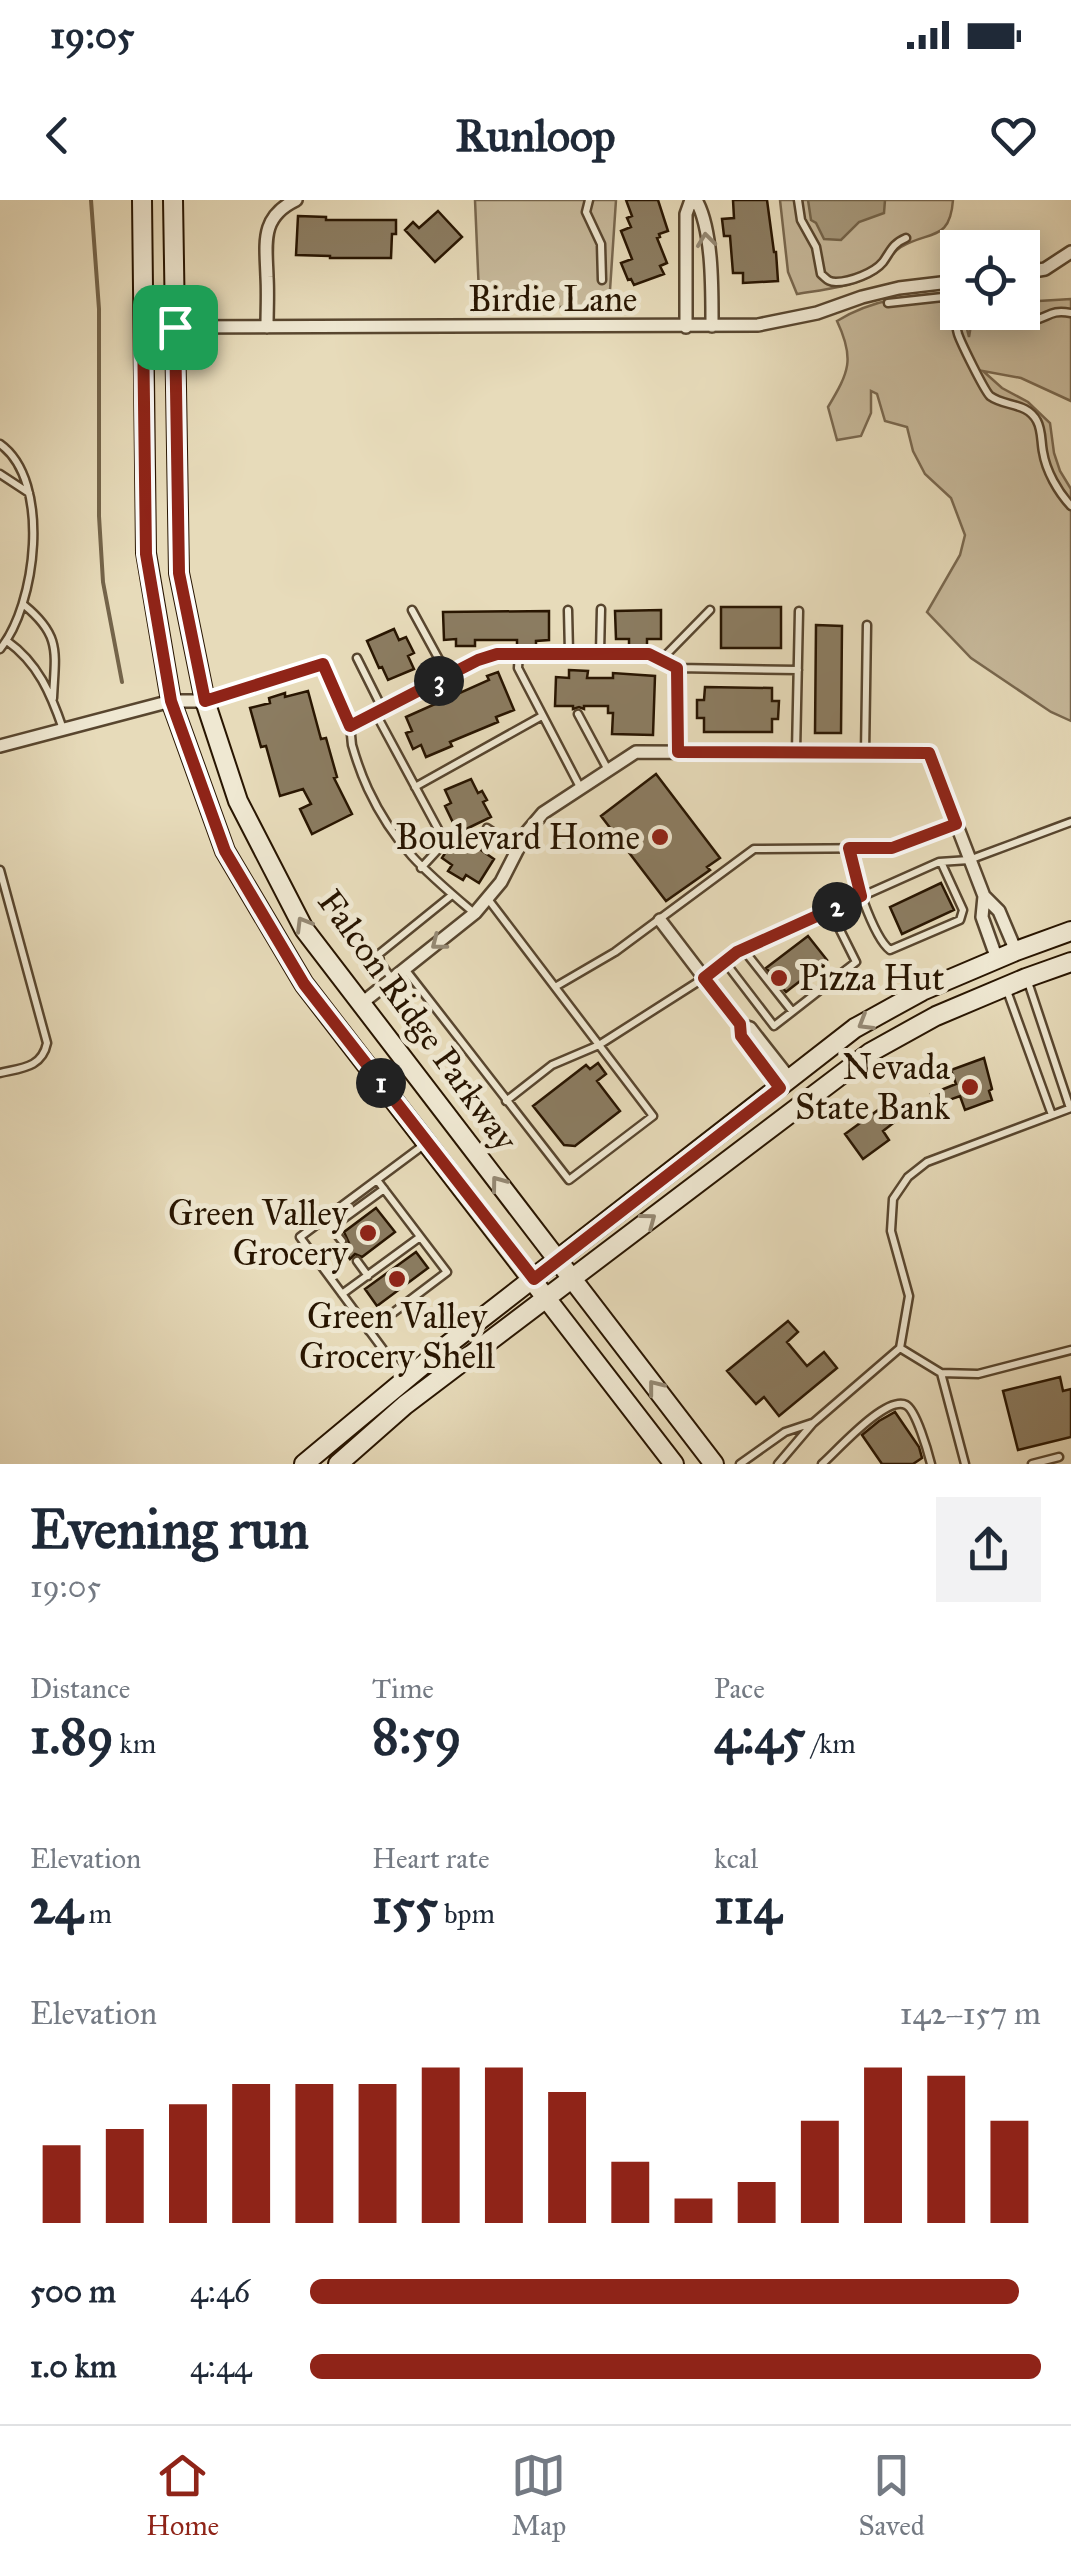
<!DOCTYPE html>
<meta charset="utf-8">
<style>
body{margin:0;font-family:"IM FELL Great Primer",serif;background:#f2f2f3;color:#1f2937;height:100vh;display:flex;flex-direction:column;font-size:38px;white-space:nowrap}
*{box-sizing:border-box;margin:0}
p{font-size:32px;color:#747a83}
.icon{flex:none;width:55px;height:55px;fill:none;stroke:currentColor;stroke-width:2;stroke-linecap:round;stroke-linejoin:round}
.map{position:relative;height:1264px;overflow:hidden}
.details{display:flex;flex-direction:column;background:#fff;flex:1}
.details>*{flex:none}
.fabs{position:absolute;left:940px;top:30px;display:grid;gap:20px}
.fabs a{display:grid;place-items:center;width:100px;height:100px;border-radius:0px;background:#fff;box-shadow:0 5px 25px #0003;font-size:50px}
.pin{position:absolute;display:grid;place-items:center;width:85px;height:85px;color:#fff;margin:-42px;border-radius:20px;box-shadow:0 5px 15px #0006}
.km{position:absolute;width:50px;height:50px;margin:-25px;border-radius:50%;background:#222;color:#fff;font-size:28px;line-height:50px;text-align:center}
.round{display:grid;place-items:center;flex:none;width:105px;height:105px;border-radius:0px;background:#f2f2f3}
.headline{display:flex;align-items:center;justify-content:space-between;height:170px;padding:0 30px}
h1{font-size:55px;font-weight:700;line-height:75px}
.metrics{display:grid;grid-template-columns:repeat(3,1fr);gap:15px;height:170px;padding:10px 30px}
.metrics div{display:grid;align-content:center}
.metrics b{font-size:50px;font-weight:700}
.metrics small{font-size:28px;font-weight:400}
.metrics p{font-size:28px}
.chart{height:280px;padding:20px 30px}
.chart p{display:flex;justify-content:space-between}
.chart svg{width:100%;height:180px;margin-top:10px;stroke:#8f2418;stroke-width:6}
ul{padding:0 30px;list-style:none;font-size:32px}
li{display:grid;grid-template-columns:160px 120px 1fr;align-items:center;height:75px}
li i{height:25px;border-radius:12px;background:#8f2418}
.status{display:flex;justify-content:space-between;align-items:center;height:70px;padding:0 50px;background:#fff;direction:ltr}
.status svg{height:28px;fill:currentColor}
header{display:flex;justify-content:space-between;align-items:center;height:130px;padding:0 30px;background:#fff;font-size:45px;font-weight:700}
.tabs{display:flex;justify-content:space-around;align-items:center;height:140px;border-top:2px solid #e0e1e3;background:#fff;font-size:28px;color:#747a83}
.tabs a{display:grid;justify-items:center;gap:5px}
.tabs .current{color:#8f2418}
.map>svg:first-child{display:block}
</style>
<div class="status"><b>19:05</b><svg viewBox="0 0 49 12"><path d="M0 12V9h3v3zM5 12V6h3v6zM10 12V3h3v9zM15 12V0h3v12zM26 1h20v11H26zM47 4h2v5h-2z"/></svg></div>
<header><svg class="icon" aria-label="back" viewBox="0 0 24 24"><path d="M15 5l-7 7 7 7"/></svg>Runloop<svg class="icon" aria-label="heart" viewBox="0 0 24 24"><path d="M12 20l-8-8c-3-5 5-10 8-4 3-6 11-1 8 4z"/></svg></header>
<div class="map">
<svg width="1071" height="1264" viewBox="0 0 1071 1264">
<rect width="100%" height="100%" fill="#e7dbba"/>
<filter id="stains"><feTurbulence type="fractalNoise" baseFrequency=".002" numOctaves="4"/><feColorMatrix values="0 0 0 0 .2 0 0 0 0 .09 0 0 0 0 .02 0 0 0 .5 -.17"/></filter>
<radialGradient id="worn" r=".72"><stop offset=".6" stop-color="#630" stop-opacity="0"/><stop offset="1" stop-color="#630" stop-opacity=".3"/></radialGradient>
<!-- green -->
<path fill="#c7b99b" stroke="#78674e" stroke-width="2.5" d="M475,0h141l-7,105 -97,4 -33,-15z
M780,0h173c-3,42 -23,30 -52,47 -10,6 -13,15 -21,23 -19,16 -59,20 -83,24l-9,-22z
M957,92l1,20 5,1 6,24 4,-24 49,-1 1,-10 48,-3v102l-50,-23 -38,-7 19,17 26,14 22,21 4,30 6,18 11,18v232l-20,-9 -80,-54 -44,-46 33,-57 5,-20 -14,-37 -26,-24 -12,-23 -6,-24 -22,-6 -8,-27 -6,-3v22l-10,23 -24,4 -9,-33c21,-35 27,-48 9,-86 37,-23 77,-26 120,-29z"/>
<!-- water -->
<path fill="#a6987b" stroke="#74644a" stroke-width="2.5" d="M808,0h77l-1,13 -25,9 -18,18 -17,-1 -8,-16 -5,-3z"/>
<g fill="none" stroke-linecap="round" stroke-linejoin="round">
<!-- stream -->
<path stroke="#74644a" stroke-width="4" d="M91,0l8,109v207l4,66 19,100"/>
</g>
<!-- building -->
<path fill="#8b7c61" stroke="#281501" stroke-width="2.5" d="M626,0h32l10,31 -9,3 1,3 -3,1 10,25 -7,3 4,8 -30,11 -3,-6 -3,1 -7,-17 11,-4 -11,-28 10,-4 -4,-9 5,-2z
M733,0h34l7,52h2l2,29 -35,2v-10h-10l-3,-37h-6l-2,-17 12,-1z
M438,11l24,26 -27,25 -30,-32 8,-8 6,6z
M298,16l28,1v3h70v14h-4l-1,24h-61v-2l-34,-1z
M721,407h60v41h-60z
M661,410v29h-14v7h-18v-7h-13l-1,-28z
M549,411v29l-13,1v5h-19v-6h-42v6h-19v-7l-12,1 -1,-28z
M816,425l26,1 -1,107h-26z
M394,429l5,11 7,-3 8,16 -6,3 6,13 -26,11 -6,-13 -3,1 -12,-27z
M569,470l19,1 -1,7h26v-5l42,3 -2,59 -41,-1 1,-21h-5v-7h-24v3l-5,-2 -6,2v-3h-18l1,-29 13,1z
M498,472l16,38 -18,7 2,5 -48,20 2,4 -26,11 -5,-12 -8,4 -7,-16 6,-2 -6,-14 83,-37 -2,-4z
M705,487l67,1v13h7l-1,18h-6v13h-68v-14h-7v-18h7z
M308,491l13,48 5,-1 11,39 -3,1 18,36 -40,20 -12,-25 11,-5 -8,-15 -23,7 -14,-50 -5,1 -11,-39 20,-5 -1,-5 16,-5v4z
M656,574l64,84 -13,9 3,3 -44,31 -65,-85z
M471,579l7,14 4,-2 5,9 -4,2 8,15 -31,15 23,14 -2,4 13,9 -15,24 -13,-8 -3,5 -15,-9 4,-6 -10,-7 16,-25 -13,-27 6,-3 -6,-13z
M941,683l13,27 -52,24 -12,-27z
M808,736l19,24 -41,32 -20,-24z
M984,858l6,23 2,8 -3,2 3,9 -27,10 -5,-14 -25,9 -4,-11 25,-10 -5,-14z
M598,863l8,11 -9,7 23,30 -45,35 -11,-1 -31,-39 53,-41 4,4z
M889,902l12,15 -18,14 6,9 -26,19 -18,-25z
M376,1008l19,24 -33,25 -7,-3 -5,5 -8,-11 7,-5 -5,-11z
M416,1052l12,16 -51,38 -12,-17z
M788,1121l10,11 -11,10 20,24 17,-14 13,16 -58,48 -15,-19 -8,7 -29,-33z
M1060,1177l3,14 8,-2v48l-53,13 -15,-59z
M895,1212l24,35 3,11 -9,6h-31l-20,-29 17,-14z"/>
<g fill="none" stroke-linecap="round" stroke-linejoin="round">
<!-- service casing -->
<g stroke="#58462f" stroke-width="11">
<path id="service" d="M589,0l-3,12 15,32 1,36
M798,0l3,20 15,27 5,27c6,5 7,8 15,8 14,0 38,-9 47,-20 8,-11 9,-18 23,-24
M888,103l64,-7c5,13 2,25 6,38 3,9 26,56 32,62 15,11 37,6 47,25 5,9 4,21 6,31 3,19 15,40 28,54
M966,112c6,3 60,11 65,9 18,-3 18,-12 40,-8
M0,244c52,37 36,162 0,205
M0,274l29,19
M24,405c38,31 31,48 29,93
M412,410l36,66
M568,410l1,43
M7,441c31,22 44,53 56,88
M519,453l-1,15 62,119
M600,453l1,-44
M357,458l26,52
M661,460l49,-50
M677,468l1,84
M210,500l113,-36c9,19 21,38 26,58 2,7 2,15 3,23 4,14 10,31 16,44 27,58 59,84 106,124
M376,514l69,128 -24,26
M578,514l30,56
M350,526l128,-66 19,-6h152l28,14 121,2
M796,552l3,-141
M865,553l2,-128
M415,587l127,-71
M487,628l31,21
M849,648c2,22 24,89 41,102l70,-30 3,-10 -22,-48
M0,670l47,173c-5,25 -26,25 -47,30
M743,749l49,62
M725,762l49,64 82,-64 -26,-52
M405,769l164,211 84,-64 -165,-217
M391,778l-11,-16 -1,-8 73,-59
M1028,782l42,126
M555,787l60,-35 139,-103 138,-1 63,-24
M1006,788l46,127
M506,901l46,-36 47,-20 105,-67 33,-26 202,-90 30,-2 102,-38
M342,1041l-8,-10 2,-7 48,-35
M357,1061l11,15
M342,1094l78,-57
M369,1131l78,-59 -70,-92
M900,1148l41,25 37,1 93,-24
M941,1173l24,91
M405,1179l-105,-142 125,-93
M740,1264l45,-32 27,-9
M778,1264l35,-41 87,-75 9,-52 -18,-65 2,-32 15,-22 19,-15 144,-54
M822,1264c15,-13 64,-69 84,-59 10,5 22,47 25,59
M1032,1264l27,-7"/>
</g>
<!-- minor casing -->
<g stroke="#58462f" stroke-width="16">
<path id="minor" d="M696,0c17,30 16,91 16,126
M1022,73l23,-4 26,-17
M143,127l615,-2 59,-12 45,-16 37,-9 59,-7
M267,127c0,-17 1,-33 0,-50 -1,-34 -7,-60 29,-77
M686,127v-113l5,-14
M0,546l171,-45h34
M984,696l-2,21 15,42
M660,720l80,105 10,3 40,51
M362,803l113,-90 26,-31 25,-49 17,-20 93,-61 293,1 55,143 15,15 17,40
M740,825l1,11 38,52"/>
</g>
<!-- secondary casing -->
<g stroke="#281501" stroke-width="22">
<path id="secondary" d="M142,0l4,353 25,148 54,150 79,133 370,480
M173,0l6,373 26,128 33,100 66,128 410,535
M304,1264l137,-114 414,-322 67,-37 94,-40 55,-20
M338,1264l67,-59 466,-353 65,-36 90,-38 45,-16"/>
</g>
<!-- service -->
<use href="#service" stroke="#efe8d2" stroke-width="6"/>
<!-- minor -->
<use href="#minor" stroke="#efe8d2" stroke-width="11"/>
<!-- secondary -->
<use href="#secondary" stroke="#efe8d2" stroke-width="18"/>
</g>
<!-- one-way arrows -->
<defs><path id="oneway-chevron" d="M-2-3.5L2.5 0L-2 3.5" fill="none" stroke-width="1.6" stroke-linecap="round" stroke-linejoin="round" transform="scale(2.5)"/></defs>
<g stroke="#958974">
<use href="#oneway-chevron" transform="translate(706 40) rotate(-97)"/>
<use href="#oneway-chevron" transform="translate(303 724) rotate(-121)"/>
<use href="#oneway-chevron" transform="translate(438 743) rotate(142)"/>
<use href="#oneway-chevron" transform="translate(865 823) rotate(149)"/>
<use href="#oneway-chevron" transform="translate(498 983) rotate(-127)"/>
<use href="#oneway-chevron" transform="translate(649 1020) rotate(-37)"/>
<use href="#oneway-chevron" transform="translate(655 1187) rotate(-128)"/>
</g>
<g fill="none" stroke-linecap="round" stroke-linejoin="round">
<!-- route casing -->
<g stroke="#fff" stroke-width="20">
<path id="route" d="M143,127h32l4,246 26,128 118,-37 27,62 128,-66 19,-6h152l28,14 1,84 251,1 27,71 -64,24h-43l12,48 -124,56 -33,26 36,46 1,12 39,52 -246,191 -230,-295 -79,-133 -54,-150 -25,-147z"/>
</g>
<!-- route -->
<use href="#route" stroke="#8f2418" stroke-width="12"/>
</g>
<!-- markers -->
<g fill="#8f2418" stroke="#efe8d2" stroke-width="4">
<circle cx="660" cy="637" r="10"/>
<circle cx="779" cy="778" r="10"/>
<circle cx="970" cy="887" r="10"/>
<circle cx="368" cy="1033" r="10"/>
<circle cx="397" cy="1079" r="10"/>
</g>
<g text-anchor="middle" stroke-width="10" stroke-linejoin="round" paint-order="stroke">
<!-- street labels -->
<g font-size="35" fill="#281501" stroke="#efe8d2">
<text x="553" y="111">Birdie Lane</text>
<text transform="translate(418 820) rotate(54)" y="12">Falcon Ridge Parkway</text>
</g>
<!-- poi labels -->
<g font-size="35" fill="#281501" stroke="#efe8d2" text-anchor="end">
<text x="640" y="649">Boulevard Home</text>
<text x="799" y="790" text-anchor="start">Pizza Hut</text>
<text x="950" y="879">Nevada<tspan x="950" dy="40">State Bank</tspan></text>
<text x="348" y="1025">Green Valley<tspan x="348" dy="40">Grocery</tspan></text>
<text x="397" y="1128" text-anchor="middle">Green Valley<tspan x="397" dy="40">Grocery Shell</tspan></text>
</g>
</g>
<rect width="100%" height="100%" filter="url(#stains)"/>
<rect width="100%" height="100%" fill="url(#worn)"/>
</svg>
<div class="fabs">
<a><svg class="icon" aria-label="locate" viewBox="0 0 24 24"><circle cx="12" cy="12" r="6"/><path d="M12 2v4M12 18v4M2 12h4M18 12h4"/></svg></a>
</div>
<div class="pin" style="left:175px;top:127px;background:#1e9e55"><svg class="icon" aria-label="arrive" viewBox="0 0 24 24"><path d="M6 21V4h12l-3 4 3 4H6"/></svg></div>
<b class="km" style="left:381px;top:883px">1</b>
<b class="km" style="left:837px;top:707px">2</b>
<b class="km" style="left:439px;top:481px">3</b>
</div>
<section class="details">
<div class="headline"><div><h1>Evening run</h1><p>19:05</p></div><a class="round"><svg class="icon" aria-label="share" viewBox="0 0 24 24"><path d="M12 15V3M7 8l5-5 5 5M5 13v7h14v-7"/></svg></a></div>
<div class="metrics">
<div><p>Distance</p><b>1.89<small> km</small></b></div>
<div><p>Time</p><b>8:59</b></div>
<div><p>Pace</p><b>4:45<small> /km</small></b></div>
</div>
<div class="metrics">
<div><p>Elevation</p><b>24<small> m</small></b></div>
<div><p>Heart rate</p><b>155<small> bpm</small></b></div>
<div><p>kcal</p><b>114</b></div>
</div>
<div class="chart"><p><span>Elevation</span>142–157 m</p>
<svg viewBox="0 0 160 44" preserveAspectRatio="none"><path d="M5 44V25M15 44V21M25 44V15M35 44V10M45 44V10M55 44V10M65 44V6M75 44V6M85 44V12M95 44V29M105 44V38M115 44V34M125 44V19M135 44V6M145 44V8M155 44V19"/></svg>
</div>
<ul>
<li><b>500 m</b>4:46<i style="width:97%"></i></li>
<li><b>1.0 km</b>4:44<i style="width:100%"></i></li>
</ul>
</section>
<nav class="tabs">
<a class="current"><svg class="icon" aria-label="home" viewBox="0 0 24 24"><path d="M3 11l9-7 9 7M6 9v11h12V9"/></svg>Home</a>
<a><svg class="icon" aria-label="map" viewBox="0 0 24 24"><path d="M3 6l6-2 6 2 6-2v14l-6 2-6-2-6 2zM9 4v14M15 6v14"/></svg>Map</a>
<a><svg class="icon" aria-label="saved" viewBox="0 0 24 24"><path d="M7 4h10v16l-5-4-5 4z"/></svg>Saved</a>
</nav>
